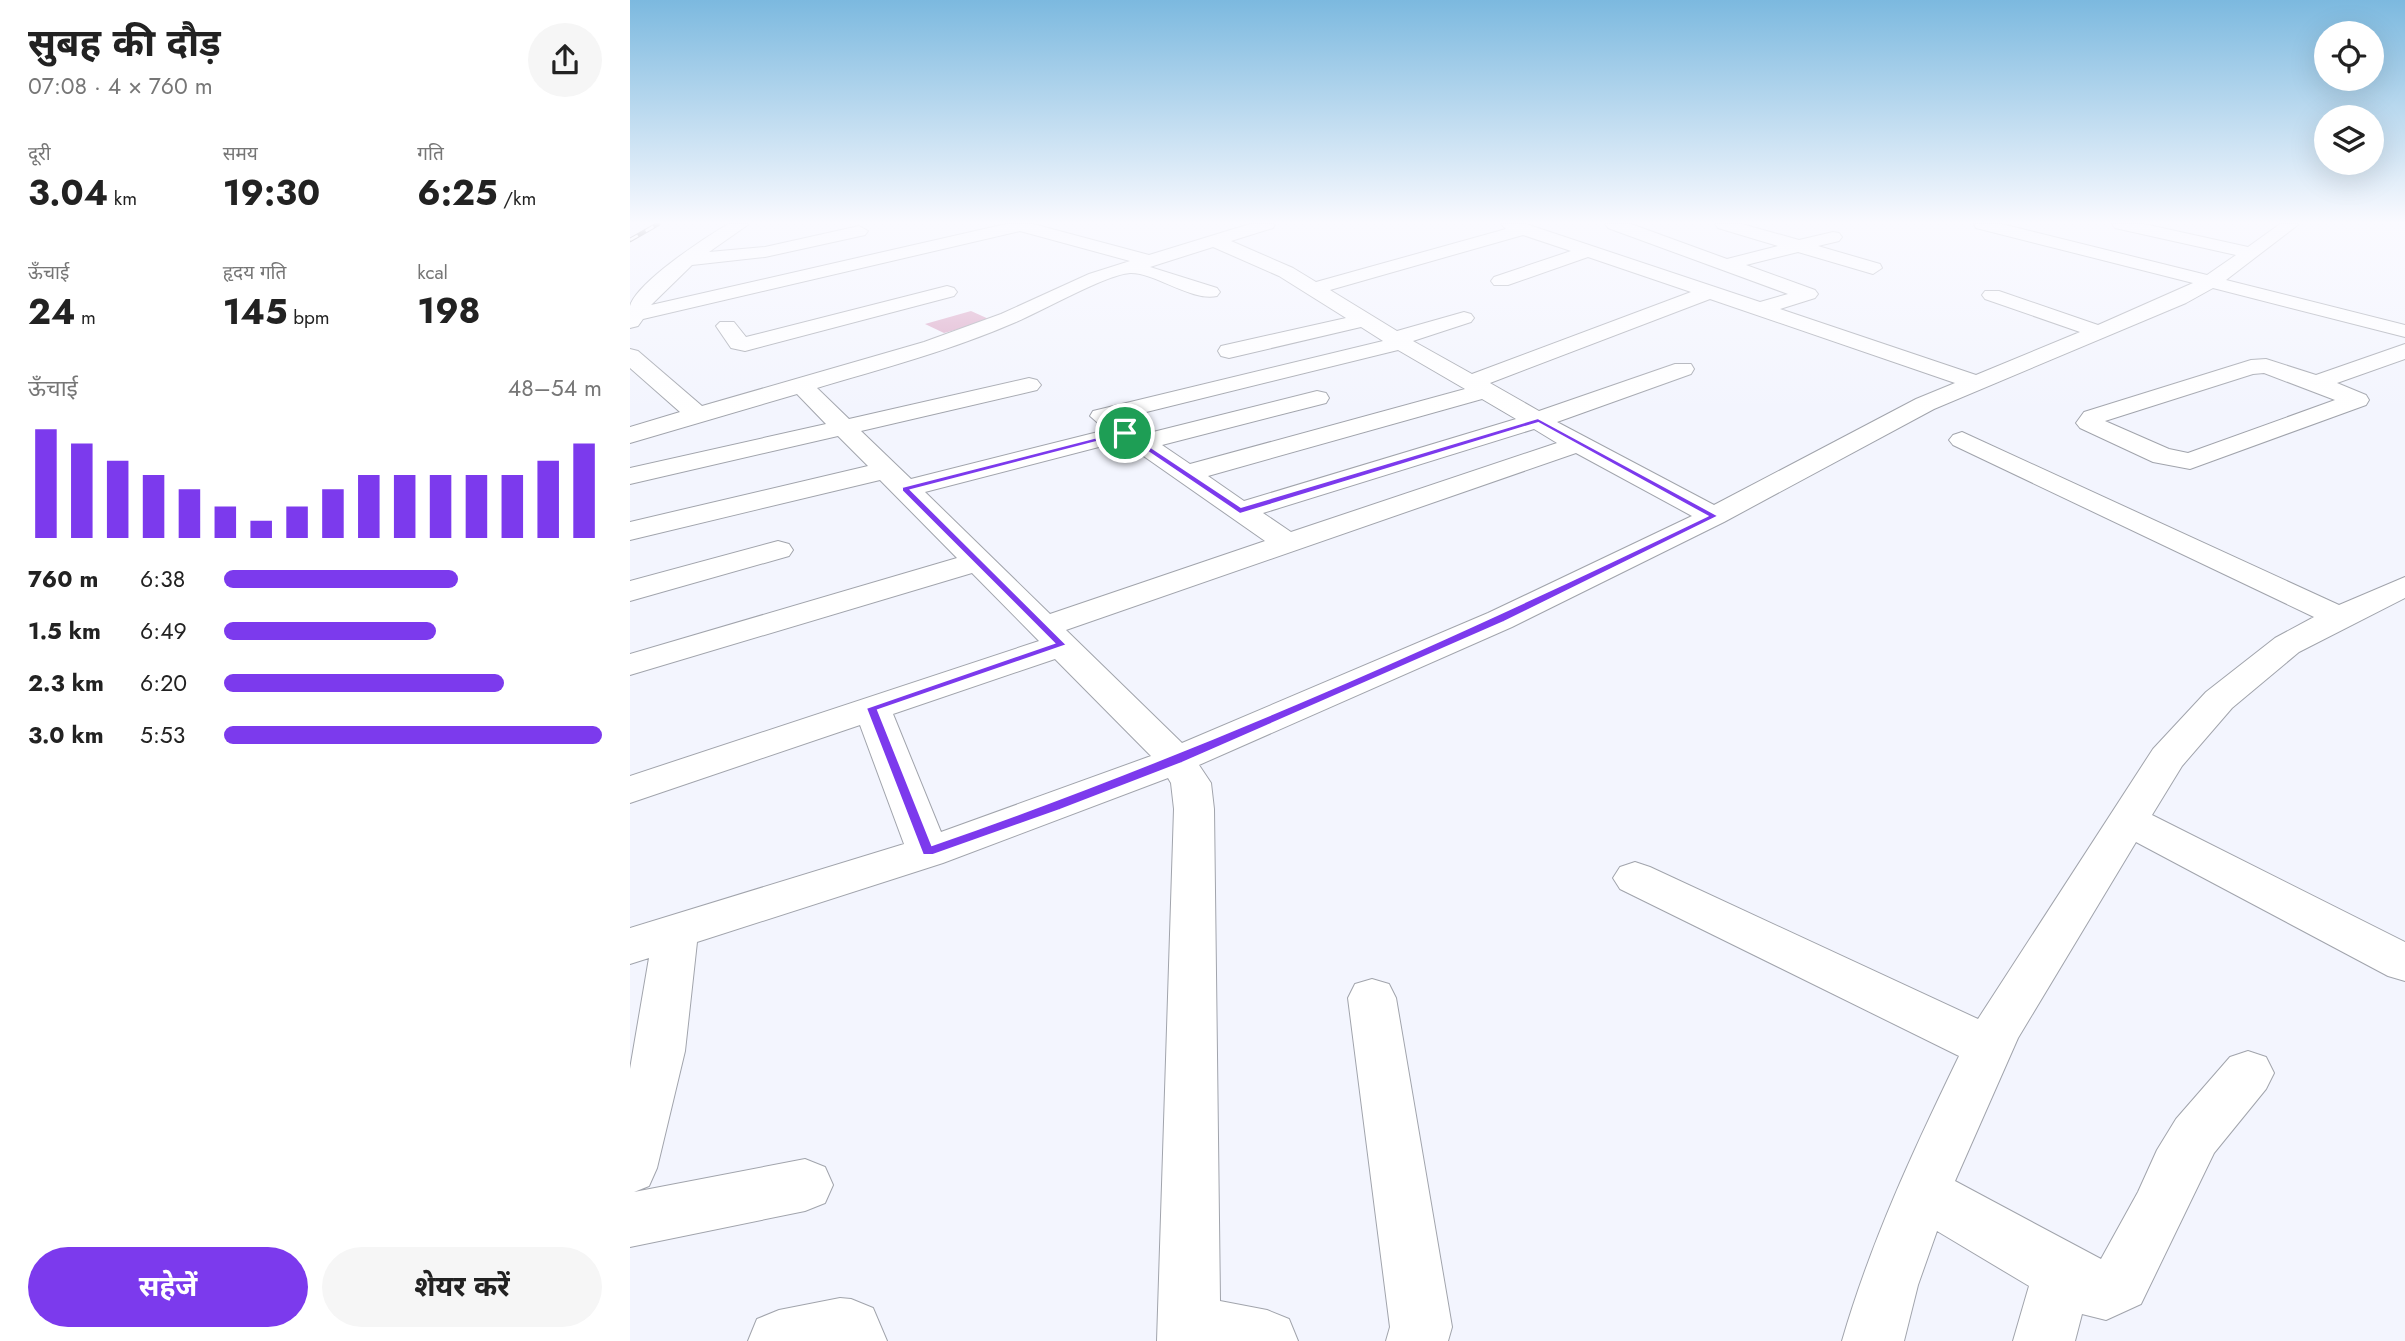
<!DOCTYPE html>
<html lang="hi">
<meta charset="utf-8">
<style>
body{margin:0;font-family:Jost,"Noto Sans Devanagari",sans-serif;background:#f6f6f6;color:#222;height:100vh;display:flex;flex-direction:column;font-size:26px;white-space:nowrap}
*{box-sizing:border-box;margin:0}
p{font-size:23px;color:#767676}
.icon{flex:none;width:38px;height:38px;fill:none;stroke:currentColor;stroke-width:2;stroke-linecap:round;stroke-linejoin:round}
.map{position:relative;flex:1;overflow:hidden}
.panel{display:flex;flex-direction:column;background:#fff;width:630px}
.panel>*{flex:none}
.controls{position:absolute;left:1684px;top:21px;display:grid;gap:14px}
.controls a{display:grid;place-items:center;width:70px;height:70px;border-radius:50%;background:#fff;box-shadow:0 7px 28px #0002;font-size:35px}
.pin{position:absolute;display:grid;place-items:center;width:60px;height:60px;color:#fff;margin:-30px;border:4px solid #fff;border-radius:50%;box-shadow:0 2px 7px #0007}
.round{display:grid;place-items:center;flex:none;width:74px;height:74px;border-radius:37px;background:#f6f6f6}
.head{display:flex;align-items:center;justify-content:space-between;height:119px;padding:0 28px}
h1{font-size:38px;font-weight:700;line-height:52px}
.stats{display:grid;grid-template-columns:repeat(3,1fr);gap:10px;height:119px;padding:7px 28px}
.stats div{display:grid;align-content:center}
.stats b{font-size:35px;font-weight:700}
.stats small{font-size:19px;font-weight:400}
.stats p{font-size:19px}
.chart{height:196px;padding:14px 28px}
.chart p{display:flex;justify-content:space-between}
.chart svg{width:100%;height:126px;margin-top:7px;stroke:#7c3aed;stroke-width:6}
.button{display:flex;gap:14px;margin-top:auto;padding:14px 28px}
.button a{flex:1;height:80px;border-radius:42px;background:#7c3aed;color:#fff;font-size:28px;font-weight:700;line-height:80px;text-align:center}
.button a+a{background:#f6f6f6;color:#222}
ul{padding:0 28px;list-style:none;font-size:23px}
li{display:grid;grid-template-columns:112px 84px 1fr;align-items:center;height:52px}
li i{height:18px;border-radius:9px;background:#7c3aed}
main{display:flex;flex:1;min-height:0}
.map>svg:first-child{display:block}
</style>
<main>
<section class="panel">
<div class="head"><div><h1>सुबह की दौड़</h1><p>07:08 · 4 × 760 m</p></div><a class="round"><svg class="icon" aria-label="share" viewBox="0 0 24 24"><path d="M12 15V3M7 8l5-5 5 5M5 13v7h14v-7"/></svg></a></div>
<div class="stats">
<div><p>दूरी</p><b>3.04<small> km</small></b></div>
<div><p>समय</p><b>19:30</b></div>
<div><p>गति</p><b>6:25<small> /km</small></b></div>
</div>
<div class="stats">
<div><p>ऊँचाई</p><b>24<small> m</small></b></div>
<div><p>हृदय गति</p><b>145<small> bpm</small></b></div>
<div><p>kcal</p><b>198</b></div>
</div>
<div class="chart"><p><span>ऊँचाई</span>48–54 m</p>
<svg viewBox="0 0 160 44" preserveAspectRatio="none"><path d="M5 44V6M15 44V11M25 44V17M35 44V22M45 44V27M55 44V33M65 44V38M75 44V33M85 44V27M95 44V22M105 44V22M115 44V22M125 44V22M135 44V22M145 44V17M155 44V11"/></svg>
</div>
<ul>
<li><b>760 m</b>6:38<i style="width:62%"></i></li>
<li><b>1.5 km</b>6:49<i style="width:56%"></i></li>
<li><b>2.3 km</b>6:20<i style="width:74%"></i></li>
<li><b>3.0 km</b>5:53<i style="width:100%"></i></li>
</ul>
<div class="button"><a>सहेजें</a><a>शेयर करें</a></div>
</section>
<div class="map">
<svg width="1775" height="1341" viewBox="0 0 1775 1341">
<rect width="100%" height="100%" fill="#f3f5fe"/>
<!-- building -->
<path fill="#dba6c5" d="M341,311l20,9 -47,13 -19,-9z"/>
<g fill="none" stroke-linecap="round" stroke-linejoin="round">
<!-- minor casing -->
<g stroke="#a1a4ac" stroke-width="2">
<path id="minor" d="M98,224h21l-40,28 56,-5 94,-21 9,5 -3,4 -100,22 -73,8 -41,40 355,-81h27l116,31 101,-31h25l-2,4 -42,13 62,27 23,14 190,-53 -5,-5h25l234,78 28,-8 -180,-66 -3,-4h26l96,35 51,-13 -60,-18 -3,-4h27l57,16 34,-8 6,1 3,4 -3,4 -21,5 62,18 2,4 -9,6 -75,-22 -52,13 69,25 3,4 -3,4 -35,11 196,66 104,-43 -95,-33 -3,-4 3,-4h14l99,34 95,-42 -217,-55 -2,-4h28l205,51 29,-20 -121,-27 -3,-4h32l104,23 32,-23h19l-73,56 179,45v12l-192,-49 -27,15 -252,106 -210,113 -212,105 -313,138 12,18 3,26 6,492 47,9 22,9 9,22h-141l17,-532 -3,-26 -3,-5 -225,85 -246,79 -12,109 -28,117 -8,18 -15,6 171,-33 20,8 8,18 -8,18 -20,8 -175,36v-178l19,-111 -19,6v-36l274,-84 -44,-119 -230,78v-27l409,-135 -67,-68 -342,102v-21l327,-96 -77,-78 -250,60v-18l238,-56 -30,-30 -208,48v-16l196,-44 -29,-30 -167,49v-16l50,-15 -50,-44v-19l8,2 64,55 222,-64 77,-28 88,-40 41,-13 -110,-30 -377,88 -5,7 -8,2c0,-6 0,-16 0,-22 7,-24 76,-69 98,-82zM893,235l48,16 -77,26 -3,4 3,4h14l80,-28 103,35 -219,82 -59,-33 58,-19 3,-4 -3,-4 -7,-2 -67,19 -67,-41zM583,247l66,29 67,42 -125,28 -3,5 3,5 8,2 132,-31 22,14 -290,70 -3,5 16,14 -195,49 -50,-48 176,-41 4,-5 -4,-5 -8,-2 -180,41 -32,-31c67,-20 135,-38 199,-66 26,-11 89,-47 114,-49 24,-1 62,29 87,23l3,-4 -3,-4 -67,-21zM1080,299l245,84 -39,16 -202,106 -157,-83 134,-48 3,-5 -3,-5h-16l-136,47 -49,-28zM768,350l67,39 -275,75 -28,-19 164,-42 3,-5 -3,-5 -9,-2 -172,43 -23,-16zM852,399l34,20 -272,82 -36,-25zM904,429l23,14 -266,89 -28,-19zM492,441l143,100 -215,73 -125,-122zM946,453l116,63 -204,97 -306,130 -116,-113zM425,659l96,97 -210,76 -48,-118z
M317,286l7,2 3,4 -3,4 -209,55 -14,-3 -15,-22 4,-4h14l12,15z
M1775,344v15l-68,24 29,12 3,5 -3,5 -176,64 -37,-7 -73,-34 -4,-5 8,-11 167,-52 15,-1 50,16zM1634,373l71,27 -147,53 -19,-4 -64,-28 148,-47z
M1332,432l377,173 66,-28v21l-106,54 -67,56 -50,58 -30,49 253,127v39l-17,-5 -252,-134 -118,196 -63,143 146,78 37,-67 19,-42 19,-31 54,-62 18,-6 18,6 8,16 -8,16 -52,64 -73,151 -35,16 -24,-6 -7,27h-62l16,-55 -92,-55 -19,54 -14,56h-62c29,-100 72,-192 117,-285l-339,-167 -7,-11 7,-11 15,-5 15,5 328,152 175,-270 53,-57 69,-54 39,-21 -361,-172 -4,-5 4,-5z
M148,541l11,3 4,6 -4,6 -159,45v-20z
M742,979l17,5 7,14 56,329 -4,14h-62l4,-14 -42,-329 7,-14z
M210,1298l11,1 22,9 14,33h-139l9,-22 22,-9z"/>
</g>
<!-- minor -->
<use href="#minor" fill="#fff" fill-rule="evenodd"/>
<!-- rail casing -->
<g stroke="#494a4e" stroke-width="4.5">
<path id="rail" d="M0,240l28,-16"/>
</g>
<!-- rail -->
<use href="#rail" stroke="#fff" stroke-width="2.5" stroke-dasharray="9" stroke-linecap="butt"/>
</g>
<!-- sky -->
<linearGradient id="sky" x2="0" y2="1"><stop stop-color="#7cb9df"/><stop offset="0.54" stop-color="#fafaff"/><stop offset="1" stop-color="#fafaff" stop-opacity="0"/></linearGradient>
<rect width="1775" height="412" fill="url(#sky)"/>
<!-- route -->
<path fill="#7c3aed" stroke="#fff" stroke-width="2" fill-rule="evenodd" d="M908,418l181,98 -215,106 -322,141 -122,47 -127,45h-10l-57,-147 188,-65 -152,-152v-4l223,-57 116,77zM908,423l169,93c-253,122 -509,237 -775,329l-54,-135 189,-65 -156,-155 212,-55 117,79z"/>
</svg>
<div class="controls">
<a><svg class="icon" aria-label="locate" viewBox="0 0 24 24"><circle cx="12" cy="12" r="6"/><path d="M12 2v4M12 18v4M2 12h4M18 12h4"/></svg></a>
<a><svg class="icon" aria-label="layers" viewBox="0 0 24 24"><path d="M12 4l9 5-9 5-9-5zM3 14l9 5 9-5"/></svg></a>
</div>
<div class="pin" style="left:495px;top:433px;background:#1e9e55"><svg class="icon" aria-label="arrive" viewBox="0 0 24 24"><path d="M6 21V4h12l-3 4 3 4H6"/></svg></div>
</div>
</main>
